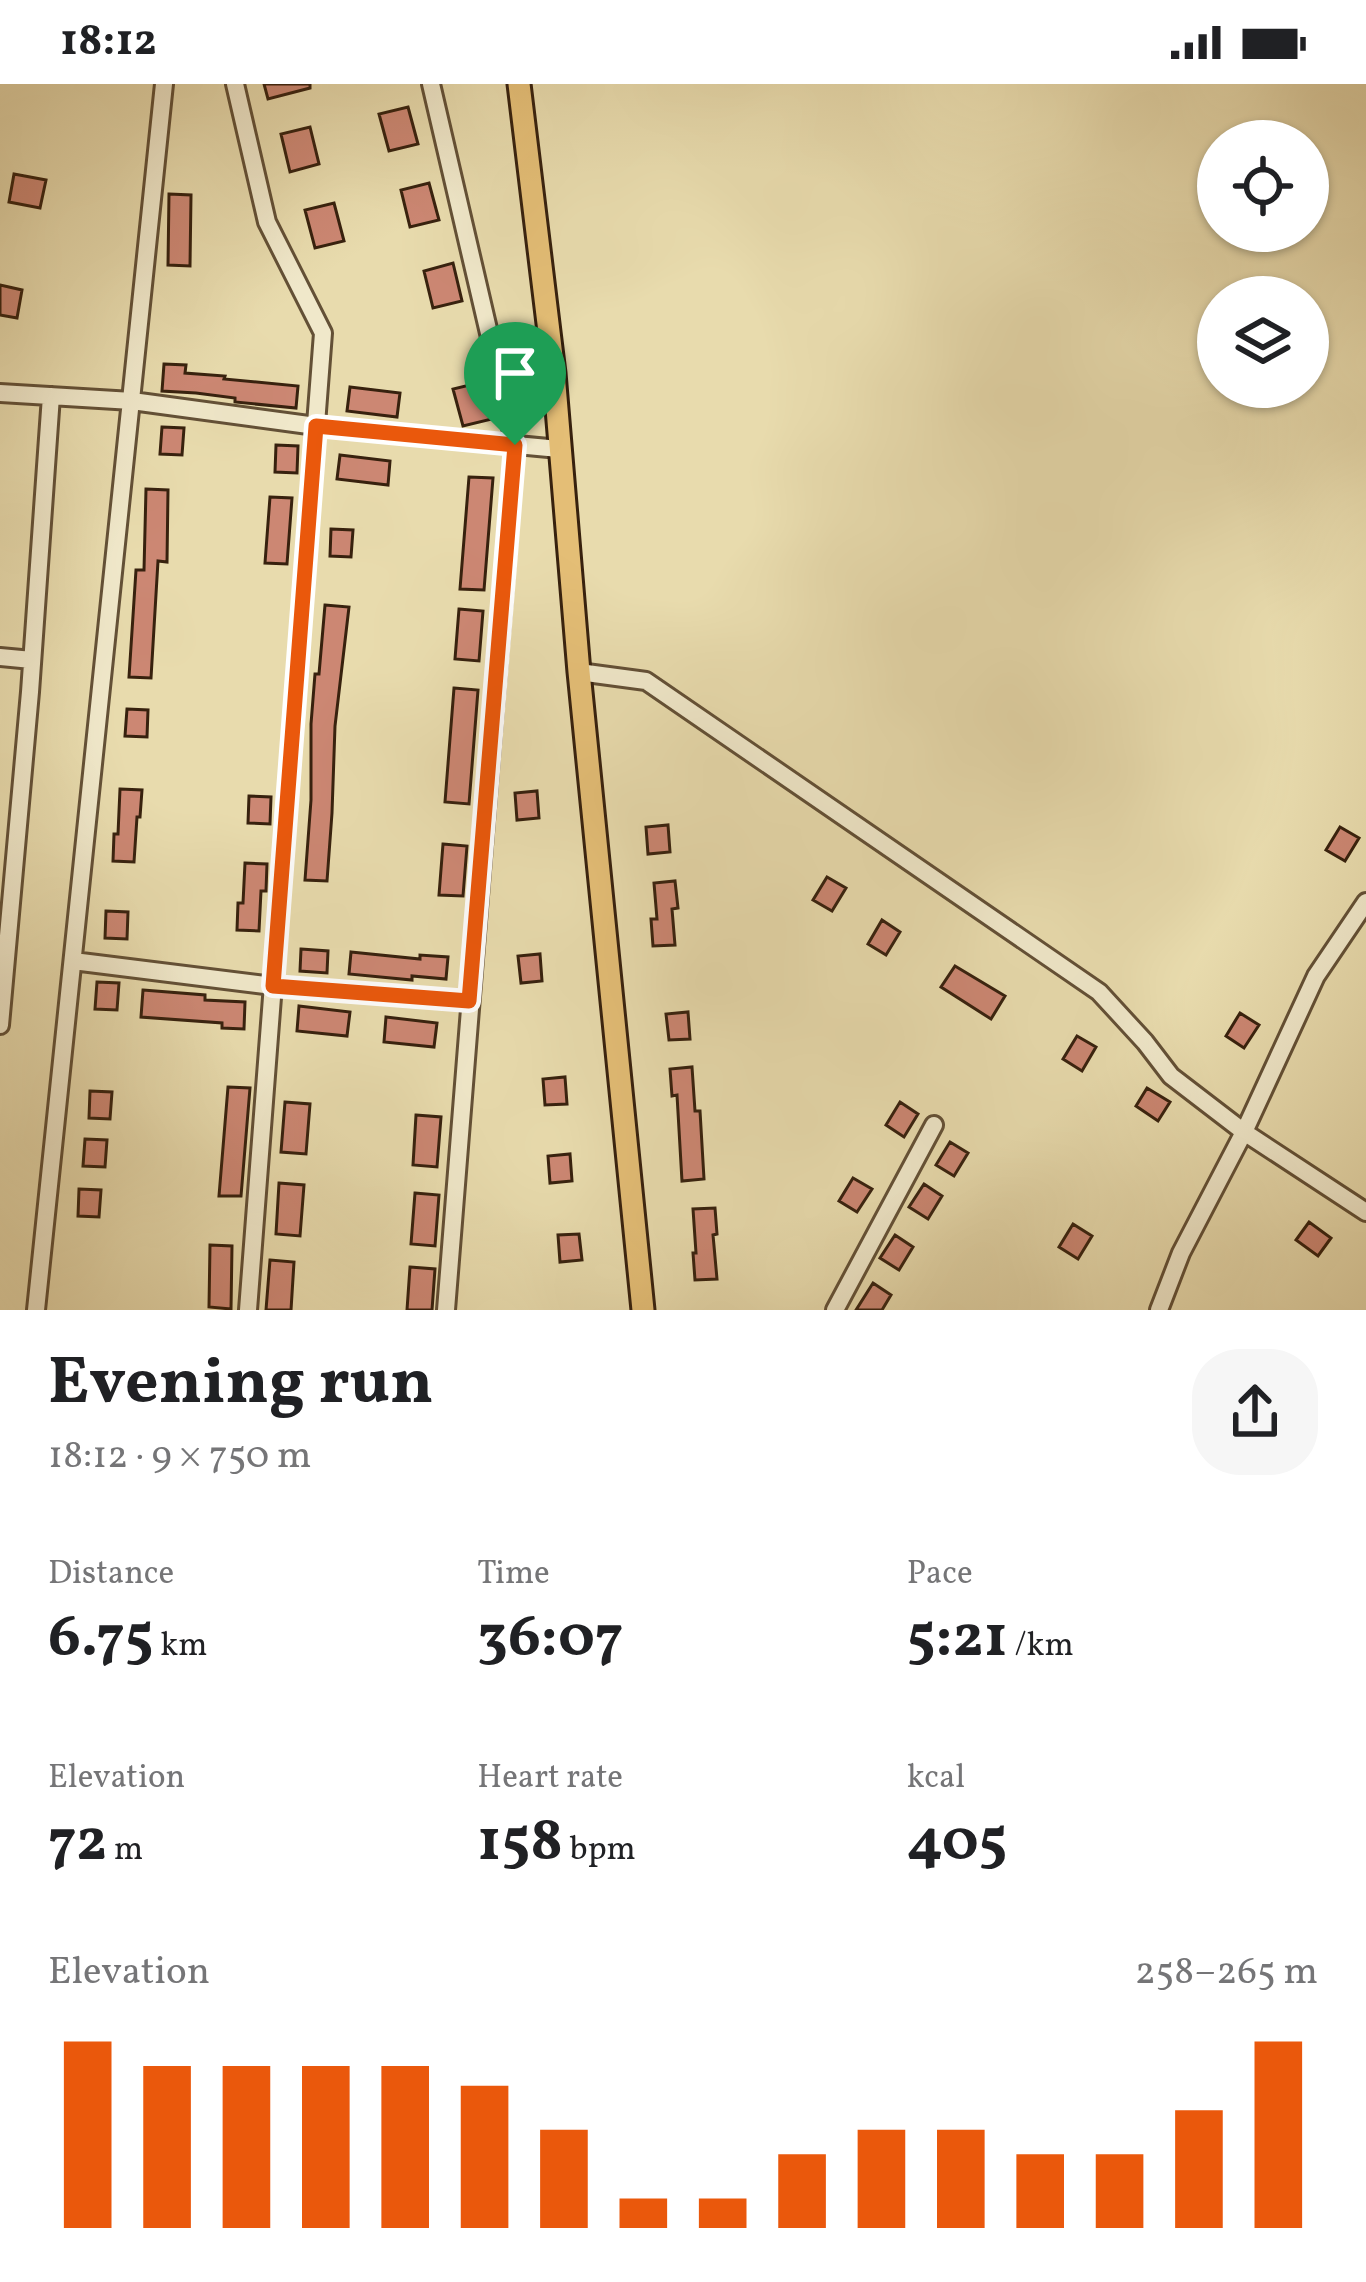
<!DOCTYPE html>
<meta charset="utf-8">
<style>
body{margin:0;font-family:Vollkorn,serif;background:#f6f6f6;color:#202124;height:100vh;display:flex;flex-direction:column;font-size:45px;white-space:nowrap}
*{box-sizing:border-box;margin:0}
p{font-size:39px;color:#757577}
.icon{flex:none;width:66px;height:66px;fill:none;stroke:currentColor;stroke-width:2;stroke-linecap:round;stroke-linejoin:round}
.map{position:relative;height:1226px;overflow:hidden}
.panel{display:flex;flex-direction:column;background:#fff;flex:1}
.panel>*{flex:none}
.tools{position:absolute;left:1197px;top:36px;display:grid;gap:24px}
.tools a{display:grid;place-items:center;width:132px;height:132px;border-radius:50%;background:#fff;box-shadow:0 3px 9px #0004;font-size:60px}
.pin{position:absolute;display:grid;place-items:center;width:102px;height:102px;color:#fff;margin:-123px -51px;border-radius:50% 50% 50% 0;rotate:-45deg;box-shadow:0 0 12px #0007}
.pin .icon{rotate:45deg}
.round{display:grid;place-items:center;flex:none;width:126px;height:126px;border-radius:48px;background:#f6f6f6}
.headline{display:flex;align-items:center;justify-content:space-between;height:204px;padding:0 48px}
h1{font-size:66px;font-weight:700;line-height:90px}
.stats{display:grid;grid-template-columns:repeat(3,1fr);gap:18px;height:204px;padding:12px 48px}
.stats div{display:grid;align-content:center}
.stats b{font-size:60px;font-weight:700}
.stats small{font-size:33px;font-weight:400}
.stats p{font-size:33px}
.chart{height:336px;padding:24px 48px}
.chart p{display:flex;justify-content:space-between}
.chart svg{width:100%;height:216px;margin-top:12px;stroke:#ea580c;stroke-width:6}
.status{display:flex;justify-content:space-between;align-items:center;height:84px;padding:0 60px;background:#fff;direction:ltr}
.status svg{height:33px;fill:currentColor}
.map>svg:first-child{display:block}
</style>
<div class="status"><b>18:12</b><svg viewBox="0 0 49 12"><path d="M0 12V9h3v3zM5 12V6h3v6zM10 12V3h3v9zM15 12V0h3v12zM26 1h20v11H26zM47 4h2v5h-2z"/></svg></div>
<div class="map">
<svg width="1366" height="1226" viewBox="0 0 1366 1226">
<rect width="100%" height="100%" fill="#e8dbad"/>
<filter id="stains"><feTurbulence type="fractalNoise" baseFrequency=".00167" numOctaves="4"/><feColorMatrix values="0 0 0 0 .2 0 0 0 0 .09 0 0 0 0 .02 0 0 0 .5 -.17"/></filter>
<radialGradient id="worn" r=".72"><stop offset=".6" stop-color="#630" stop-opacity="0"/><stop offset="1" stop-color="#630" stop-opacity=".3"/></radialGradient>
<!-- building -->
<path fill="#cc8773" stroke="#37210e" stroke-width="3" d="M264,0h46v4l-42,11z
M408,23l10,37 -29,7 -10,-37z
M310,43l9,37 -29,8 -9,-38z
M14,90l32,6 -6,28 -31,-6z
M429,99l10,37 -29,7 -9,-37z
M169,110l22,1 -1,71 -22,-1z
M334,119l10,38 -29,7 -10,-38z
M453,179l9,38 -29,7 -9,-37z
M0,201l22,5 -5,28 -17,-3z
M164,280l22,1 -1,8 40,3 -1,3 74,7 -2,22 -61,-6v-4l-39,-5 -34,-2z
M482,298l10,37 -29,7 -10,-37z
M350,303l50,6 -3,24 -50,-6z
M162,343l22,1 -2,27 -22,-1z
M276,361l22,1 -1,27 -22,-1z
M340,371l50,6 -2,24 -51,-6z
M469,393l24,1 -9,112 -24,-1z
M146,405l22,1 -1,72 -9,-1 -7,117 -22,-1 7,-107h8z
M270,413l22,1 -5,66 -22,-1z
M331,445l22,1 -2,27 -21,-1z
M325,521l24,2 -14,119 -3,87 -5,68 -22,-1 6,-80v-76l4,-50h4z
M459,525l24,2 -4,50 -24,-2z
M454,604l24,2 -9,114 -24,-2z
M127,625l21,1 -1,27 -22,-1z
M120,705l22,1 -2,27h-3l-3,45 -21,-1 1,-27h4z
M537,707l2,27 -22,2 -2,-27z
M249,712l22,1 -1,27 -22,-1z
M668,741l2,27 -22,2 -2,-27z
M1340,743l19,11 -14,23 -19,-11z
M443,760l24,2 -4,50 -24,-1z
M245,779l22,1 -1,27h-5l-2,40 -22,-1 1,-27h5z
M827,793l19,11 -14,23 -19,-11z
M675,797l3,27 -6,1 3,36 -22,1 -2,-27h6l-3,-36z
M106,827l22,1 -1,27 -22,-1z
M882,836l18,12 -14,23 -18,-11z
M301,865l27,2 -1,22 -27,-2z
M351,868l69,7v-4l28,2 -2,22 -34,-3v4l-63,-6z
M540,870l2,27 -21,2 -3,-27z
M955,882l50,30 -14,23 -50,-32z
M97,898l22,1 -2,27 -22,-1z
M143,906l62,5v5l40,2 -1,27 -22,-1v-5l-81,-6z
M299,922l51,6 -3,24 -50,-5z
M688,928l2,27 -21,1 -3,-26z
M1240,929l19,12 -15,23 -18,-12z
M386,933l51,6 -3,24 -50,-5z
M1077,952l19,11 -14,24 -19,-12z
M692,983l3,44h5l4,68 -22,2 -5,-86 -5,1 -2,-27z
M565,993l2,27 -22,1 -2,-26z
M228,1003l22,1 -9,108h-22z
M1147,1004l23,14 -12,19 -22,-15z
M90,1007l22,1 -2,27 -21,-1z
M285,1018l25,2 -4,50 -25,-2z
M900,1018l18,12 -14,23 -18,-12z
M416,1031l25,2 -4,50 -24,-2z
M85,1055l22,1 -2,27 -22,-1z
M950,1058l18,11 -14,23 -18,-11z
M570,1070l2,27 -22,2 -2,-27z
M853,1094l19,11 -15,23 -18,-11z
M279,1099l25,2 -4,51 -24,-2z
M924,1100l18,12 -14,23 -19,-12z
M79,1105l22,1 -2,27 -21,-1z
M415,1109l24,2 -4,51 -24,-2z
M715,1124l2,26 -4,1 4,44 -22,1 -2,-27h3l-3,-44z
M1309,1138l22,16 -13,18 -22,-16z
M1073,1140l19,12 -14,23 -19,-12z
M579,1150l3,26 -22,2 -2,-27z
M895,1151l18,12 -14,23 -19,-12z
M210,1161l22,1 -1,63 -22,-2z
M270,1176l24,2 -3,48h-25z
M410,1183l25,2 -3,41h-25z
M873,1199l18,12 -9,15h-26z"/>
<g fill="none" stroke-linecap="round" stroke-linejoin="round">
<!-- minor casing -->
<g stroke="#635036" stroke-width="22">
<path id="minor" d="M235,0l32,138 56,111 -75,977
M431,0l84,361 -69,865
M0,309l132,8 184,25 243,23
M0,573l32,3
M579,588l67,9 453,311 46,50 26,34 73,56 122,80
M73,877l200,25 196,15
M0,941l30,-333 21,-296
M36,1226l128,-1226
M835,1226l99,-185
M1159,1226l22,-57 63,-121 72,-156 50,-74"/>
</g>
<!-- major casing -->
<g stroke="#37210e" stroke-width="27">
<path id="major" d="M519,0l35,289 25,299 64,638"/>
</g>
<!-- minor -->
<use href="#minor" stroke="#f0e8ca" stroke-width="16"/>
<!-- major -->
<use href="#major" stroke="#e4be76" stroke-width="21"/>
</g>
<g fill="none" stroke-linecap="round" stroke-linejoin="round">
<!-- route casing -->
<g stroke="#fff" stroke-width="24">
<path id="route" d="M316,342l199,19 -46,556 -196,-15z"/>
</g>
<!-- route -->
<use href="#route" stroke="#ea580c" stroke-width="15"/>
</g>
<rect width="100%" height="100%" filter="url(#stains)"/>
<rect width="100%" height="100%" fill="url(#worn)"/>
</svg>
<div class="tools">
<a><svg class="icon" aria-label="locate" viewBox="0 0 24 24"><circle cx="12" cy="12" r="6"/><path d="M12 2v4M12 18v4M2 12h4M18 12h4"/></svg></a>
<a><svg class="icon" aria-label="layers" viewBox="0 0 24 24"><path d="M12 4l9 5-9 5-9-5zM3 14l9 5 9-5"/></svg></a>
</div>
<div class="pin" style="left:515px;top:361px;background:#1e9e55"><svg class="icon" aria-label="arrive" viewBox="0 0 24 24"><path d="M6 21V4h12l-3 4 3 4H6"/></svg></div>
</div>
<section class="panel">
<div class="headline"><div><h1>Evening run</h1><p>18:12 · 9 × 750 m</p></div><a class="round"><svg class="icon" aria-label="share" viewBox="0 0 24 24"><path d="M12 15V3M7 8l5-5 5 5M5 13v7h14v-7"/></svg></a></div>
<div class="stats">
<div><p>Distance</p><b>6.75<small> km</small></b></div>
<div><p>Time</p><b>36:07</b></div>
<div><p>Pace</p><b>5:21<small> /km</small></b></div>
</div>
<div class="stats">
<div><p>Elevation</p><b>72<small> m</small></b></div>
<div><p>Heart rate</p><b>158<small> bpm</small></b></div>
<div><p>kcal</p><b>405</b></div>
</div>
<div class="chart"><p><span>Elevation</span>258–265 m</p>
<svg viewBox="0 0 160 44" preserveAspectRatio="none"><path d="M5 44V6M15 44V11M25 44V11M35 44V11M45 44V11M55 44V15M65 44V24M75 44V38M85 44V38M95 44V29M105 44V24M115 44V24M125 44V29M135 44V29M145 44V20M155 44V6"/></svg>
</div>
</section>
